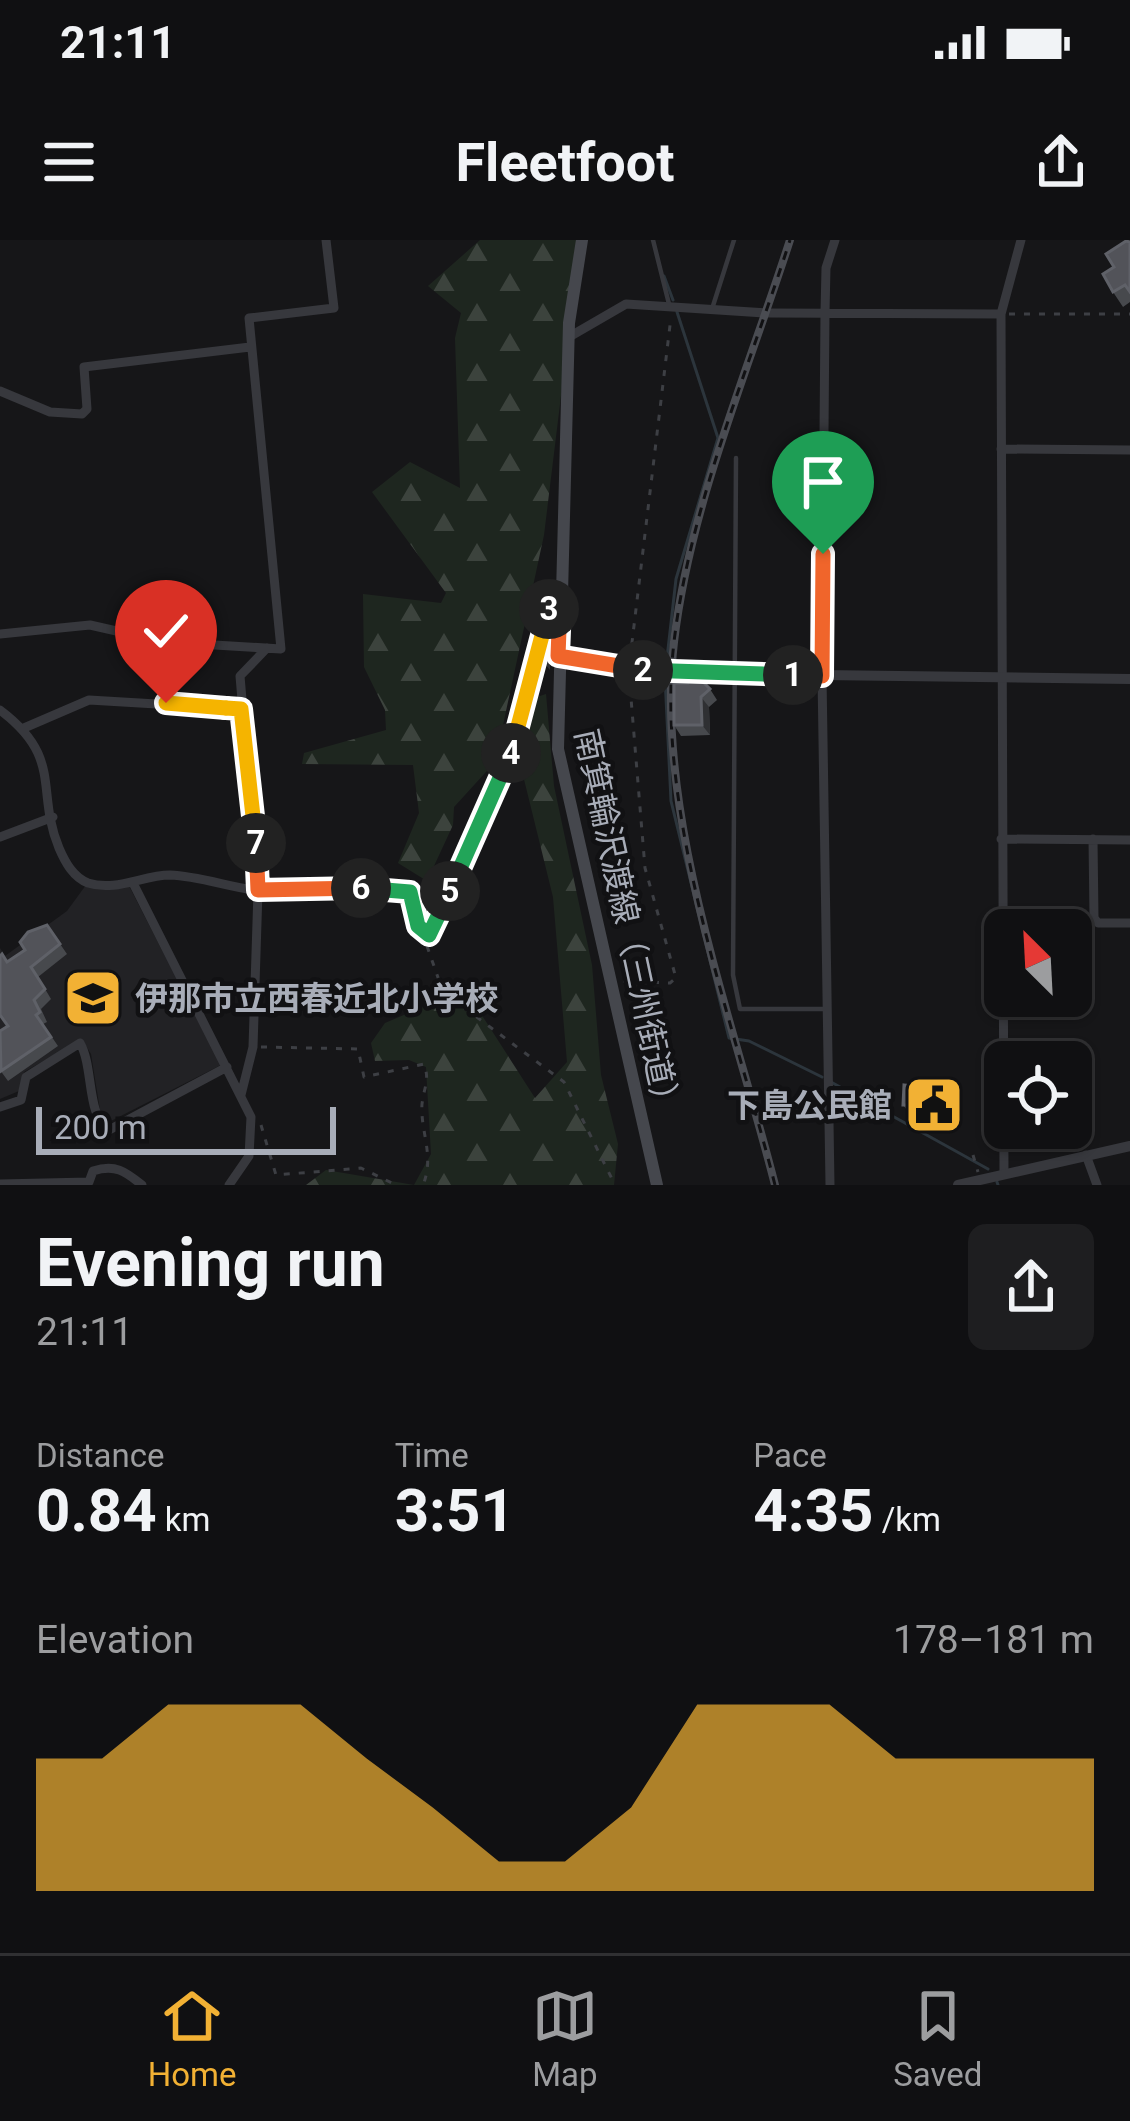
<!DOCTYPE html>
<meta charset="utf-8">
<style>
body{margin:0;font-family:Roboto,"Noto Sans JP",sans-serif;background:#1e1e20;color:#f1f3f6;height:100vh;display:flex;flex-direction:column;font-size:45px;white-space:nowrap}
*{box-sizing:border-box;margin:0}
p{font-size:39px;color:#9c9d9f}
.icon{flex:none;width:66px;height:66px;fill:none;stroke:currentColor;stroke-width:2;stroke-linecap:round;stroke-linejoin:round}
.map{position:relative;height:945px;overflow:hidden}
.details{display:flex;flex-direction:column;background:#101012;flex:1}
.details>*{flex:none}
.needle{width:78px;rotate:336deg}
.buttons{position:absolute;left:984px;top:669px;display:grid;gap:24px}
.buttons a{display:grid;place-items:center;width:108px;height:108px;border-radius:18px;background:#101012;box-shadow:0 3px 9px #0004,0 0 0 3px #303032;font-size:60px}
.scale{position:absolute;left:36px;bottom:30px;width:300px;box-sizing:border-box;padding-left:12px;border:6px solid #a8adb8;border-top:0;font-size:33px;line-height:42px;white-space:nowrap;color:#a8adb8;-webkit-text-stroke:9px #111113;paint-order:stroke}
.pin{position:absolute;display:grid;place-items:center;width:102px;height:102px;color:#fff;margin:-123px -51px;border-radius:50% 50% 50% 0;rotate:-45deg;box-shadow:0 0 12px #0007}
.pin .icon{rotate:45deg}
.km{position:absolute;width:60px;height:60px;margin:-30px;border-radius:50%;background:#222;color:#fff;font-size:33px;line-height:60px;text-align:center}
.round{display:grid;place-items:center;flex:none;width:126px;height:126px;border-radius:18px;background:#1e1e20}
.head{display:flex;align-items:center;justify-content:space-between;height:204px;padding:0 36px}
h1{font-size:66px;font-weight:700;line-height:90px}
.figures{display:grid;grid-template-columns:repeat(3,1fr);gap:18px;height:204px;padding:12px 36px}
.figures div{display:grid;align-content:center}
.figures b{font-size:60px;font-weight:700}
.figures small{font-size:33px;font-weight:400}
.figures p{font-size:33px}
.chart{height:336px;padding:24px 36px}
.chart p{display:flex;justify-content:space-between}
.chart svg{width:100%;height:216px;margin-top:12px;fill:#f2b134;opacity:.7}
.status{display:flex;justify-content:space-between;align-items:center;height:84px;padding:0 60px;background:#101012;direction:ltr}
.status svg{height:33px;fill:currentColor}
header{display:flex;justify-content:space-between;align-items:center;height:156px;padding:0 36px;background:#101012;font-size:54px;font-weight:700}
.tab-bar{display:flex;justify-content:space-around;align-items:center;height:168px;border-top:3px solid #303032;background:#101012;font-size:33px;color:#9c9d9f}
.tab-bar a{display:grid;justify-items:center;gap:6px}
.tab-bar .on{color:#f2b134}
.map>svg:first-child{display:block}
</style>
<div class="status"><b>21:11</b><svg viewBox="0 0 49 12"><path d="M0 12V9h3v3zM5 12V6h3v6zM10 12V3h3v9zM15 12V0h3v12zM26 1h20v11H26zM47 4h2v5h-2z"/></svg></div>
<header><svg class="icon" aria-label="menu" viewBox="0 0 24 24"><path d="M4 6h16M4 12h16M4 18h16"/></svg>Fleetfoot<svg class="icon" aria-label="share" viewBox="0 0 24 24"><path d="M12 15V3M7 8l5-5 5 5M5 13v7h14v-7"/></svg></header>
<div class="map">
<svg width="1130" height="945" viewBox="0 0 1130 945">
<defs>
<pattern id="forest-firs" width="22" height="20" patternUnits="userSpaceOnUse" patternTransform="scale(3)"><rect width="22" height="20" fill="#1e261f"/><path d="M5 1l3.5 6h-7zM16 11l3.5 6h-7z" fill="#3c433d"/></pattern>
</defs>
<rect width="100%" height="100%" fill="#161618"/>
<!-- built -->
<path fill="#222225" d="M86,645l43,1 92,179 -114,58 -6,-7 -10,-62 -9,-15 -58,33 -5,19 -19,8v-151l5,8 62,-45z"/>
<!-- forest -->
<path fill="url(#forest-firs)" d="M480,0h100l-36,295 -49,227 -41,45 -1,18 -26,56 -29,-18 21,-50 -6,-48 -111,-1 2,-11 82,-23 -1,-20 -21,-43 -1,-73 78,9 5,-10 -74,-101 38,-30 50,26 -5,-150 6,-25 -33,-27z
M546,454l8,92 38,179 9,110 17,69 -4,41h-308l20,-15 88,15 17,-31 -5,-87 -17,-7 -34,1 -4,-18 14,-20 80,-34 70,109 32,-36 -14,-165 -32,-130 16,-70z"/>
<g fill="none" stroke-linecap="round" stroke-linejoin="round">
<!-- stream -->
<path stroke="#2c353c" stroke-width="3" d="M664,36l9,24
M666,427l10,-88 42,-141 -41,-126
M665,437l6,124 58,237 20,3 73,36
M831,842l157,87
M997,942l1,3"/>
<!-- path -->
<path stroke="#3d3f44" stroke-width="3" stroke-dasharray="6 9" stroke-linecap="butt" d="M1009,74h121
M630,419l41,-342
M427,706l16,46 121,90 51,103
M623,741l47,2 6,-5 -31,-110 -16,-194
M261,807l97,2 6,28 60,-13c6,16 0,23 -2,40 -2,27 13,52 1,81
M261,885l15,50 85,-7 35,17
M973,915l5,17"/>
<!-- service -->
<path stroke="#37383d" stroke-width="4.5" d="M653,0l16,64
M712,69l22,-69
M736,218l-3,517 7,34h84"/>
<!-- minor -->
<path stroke="#37383d" stroke-width="9" d="M768,73l233,1
M569,97l57,-33 140,9
M0,151l50,21 32,2 5,-5 -3,-42 166,-20
M1001,209l129,1
M0,394l90,-9 75,17 116,7 -32,-331 85,-10 -8,-68
M0,470c64,48 35,80 59,138 6,14 14,29 29,35 28,9 55,-8 82,-8 30,1 61,13 91,16 46,3 93,-3 139,-3l10,5 8,33 11,9 90,-202 24,-117 16,-12
M24,488l65,-28 152,9
M0,597l53,-20
M1001,599l129,1
M1093,599l1,79 4,5h32
M133,643l118,234 -2,39 -20,29
M241,855l12,-48 5,-156 -18,-215 27,-28
M0,867l21,-7 5,-23 54,-34c14,24 6,73 29,87l118,-63
M1086,915l11,30
M1004,934l-3,-860 20,-74
M89,942l4,-11c22,-7 32,0 49,14
M0,944l89,-2
M830,945l-8,-509 3,-364 1,-44 9,-28"/>
<!-- tertiary -->
<path stroke="#37383d" stroke-width="10" d="M558,417l115,16 457,6
M958,945l172,-39"/>
<!-- secondary -->
<path stroke="#45474d" stroke-width="12" d="M582,0l-13,83 -11,426 99,436"/>
<!-- rail casing -->
<g stroke="#4a4c52" stroke-width="8">
<path id="rail" d="M775,945c-42,-166 -121,-372 -101,-543 16,-137 74,-271 116,-402"/>
</g>
<!-- rail -->
<use href="#rail" stroke="#111113" stroke-width="3" stroke-dasharray="9" stroke-linecap="butt"/>
</g>
<!-- wall -->
<path fill="#47494d" d="M1130,2v60l-7,5 -10,-15 1,-25z
M710,449l7,11 -8,7 1,28 -29,1 -7,-11z
M47,685l20,29 -29,23 13,22 -10,10 6,13 -4,2 15,22 -50,35 -8,-11 8,-44 -1,-64 18,-12z
M949,849l7,10 1,11 -9,1v5l-37,-1 -8,-10z"/>
<!-- shaded-wall -->
<path fill="#2f3033" d="M545,392l5,8v30l-6,-7z
M701,457l8,10 1,28 -8,-10z
M949,849l7,10 1,11 -8,-10z"/>
<!-- building -->
<path fill="#525359" stroke="#5f6168" stroke-width="3" d="M1126,1l4,1v50l-5,-7 -12,7 -10,-18 11,-7 -8,-13z
M542,392h3l-1,31h-5z
M696,435l14,14 -9,8 1,28h-28v-42h14z
M47,685l13,19 -29,23 14,22 -11,11 6,12 -4,3 15,22 -50,34 -1,-40 8,-5 -8,-11v-59l2,-2 5,8 18,-12 -5,-8 8,-10z
M904,845l45,4v11h-8v5h-38z"/>
<g fill="none" stroke-linecap="round" stroke-linejoin="round">
<!-- split-1 casing -->
<g stroke="#fff" stroke-width="24">
<path id="split-1" d="M793,435l29,1 1,-122"/>
</g>
<!-- split-2 casing -->
<g stroke="#fff" stroke-width="24">
<path id="split-2" d="M643,430l150,5"/>
</g>
<!-- split-3 casing -->
<g stroke="#fff" stroke-width="24">
<path id="split-3" d="M549,369l11,-5 -2,52 85,14"/>
</g>
<!-- split-4 casing -->
<g stroke="#fff" stroke-width="24">
<path id="split-4" d="M511,513l38,-144"/>
</g>
<!-- split-5 casing -->
<g stroke="#fff" stroke-width="24">
<path id="split-5" d="M450,651l61,-138"/>
</g>
<!-- split-6 casing -->
<g stroke="#fff" stroke-width="24">
<path id="split-6" d="M361,648l49,4 8,34 11,9 21,-44"/>
</g>
<!-- split-7 casing -->
<g stroke="#fff" stroke-width="24">
<path id="split-7" d="M256,603l2,47 103,-2"/>
</g>
<!-- split-8 casing -->
<g stroke="#fff" stroke-width="24">
<path id="split-8" d="M226,468l15,1 15,134"/>
</g>
<!-- split-9 casing -->
<g stroke="#fff" stroke-width="24">
<path id="split-9" d="M166,463l60,5"/>
</g>
<!-- split-1 -->
<use href="#split-1" stroke="#f0652b" stroke-width="15"/>
<!-- split-2 -->
<use href="#split-2" stroke="#22a559" stroke-width="15"/>
<!-- split-3 -->
<use href="#split-3" stroke="#f0652b" stroke-width="15"/>
<!-- split-4 -->
<use href="#split-4" stroke="#f5b400" stroke-width="15"/>
<!-- split-5 -->
<use href="#split-5" stroke="#22a559" stroke-width="15"/>
<!-- split-6 -->
<use href="#split-6" stroke="#22a559" stroke-width="15"/>
<!-- split-7 -->
<use href="#split-7" stroke="#f0652b" stroke-width="15"/>
<!-- split-8 -->
<use href="#split-8" stroke="#f5b400" stroke-width="15"/>
<!-- split-9 -->
<use href="#split-9" stroke="#f5b400" stroke-width="15"/>
</g>
<!-- icons -->
<defs>
<g id="school-square" transform="scale(3)"><rect x="-9" y="-9" width="18" height="18" rx="4" fill="#f2b134" stroke="#111113"/><path d="M0-5L7-2L0 1L-7-2ZM-4 1L0 2.5L4 1V4Q0 6-4 4Z" fill="#111"/></g>
<g id="civic-square" transform="scale(3)"><rect x="-9" y="-9" width="18" height="18" rx="4" fill="#f2b134" stroke="#111113"/><path d="M-.6-6.5H3V-4.5H.6V-3L4-1V1h2V6H-6V1h2V-1L-.6-3ZM-1.2 2.5V6h2.4V2.5Z" fill="#111"/></g>
</defs>
<g fill-rule="evenodd">
<use href="#school-square" x="93" y="758"/>
<use href="#civic-square" x="934" y="865"/>
</g>
<g text-anchor="middle" stroke-width="9" stroke-linejoin="round" paint-order="stroke">
<!-- street labels -->
<g font-size="33" fill="#a8adb8" stroke="#111113">
<text transform="translate(628 683) rotate(78)" y="12">南箕輪沢渡線（三州街道）</text>
</g>
<!-- poi labels -->
<g font-size="33" font-weight="bold" fill="#a8adb8" stroke="#111113" text-anchor="start">
<text x="135" y="770">伊那市立西春近北小学校</text>
<text x="892" y="877" text-anchor="end">下島公民館</text>
</g>
</g>
</svg>
<div class="buttons">
<a><svg class="needle" viewBox="-14 -14 28 28"><path d="M0-13l5 13h-10z" fill="#e53935"/><path d="M0 13l5-13h-10z" fill="#9c9d9f"/></svg></a>
<a><svg class="icon" aria-label="locate" viewBox="0 0 24 24"><circle cx="12" cy="12" r="6"/><path d="M12 2v4M12 18v4M2 12h4M18 12h4"/></svg></a>
</div>
<div class="scale">200 m</div>
<div class="pin" style="left:823px;top:314px;background:#1e9e55"><svg class="icon" aria-label="arrive" viewBox="0 0 24 24"><path d="M6 21V4h12l-3 4 3 4H6"/></svg></div>
<div class="pin" style="left:166px;top:463px;background:#d93025"><svg class="icon" aria-label="check" viewBox="0 0 24 24"><path d="M5 12l5 5 9-10"/></svg></div>
<b class="km" style="left:793px;top:435px">1</b>
<b class="km" style="left:643px;top:430px">2</b>
<b class="km" style="left:549px;top:369px">3</b>
<b class="km" style="left:511px;top:513px">4</b>
<b class="km" style="left:450px;top:651px">5</b>
<b class="km" style="left:361px;top:648px">6</b>
<b class="km" style="left:256px;top:603px">7</b>
</div>
<section class="details">
<div class="head"><div><h1>Evening run</h1><p>21:11</p></div><a class="round"><svg class="icon" aria-label="share" viewBox="0 0 24 24"><path d="M12 15V3M7 8l5-5 5 5M5 13v7h14v-7"/></svg></a></div>
<div class="figures">
<div><p>Distance</p><b>0.84<small> km</small></b></div>
<div><p>Time</p><b>3:51</b></div>
<div><p>Pace</p><b>4:35<small> /km</small></b></div>
</div>
<div class="chart"><p><span>Elevation</span>178–181 m</p>
<svg viewBox="0 0 160 44" preserveAspectRatio="none"><path d="M0 44V17L10 17L20 6L30 6L40 6L50 17L60 27L70 38L80 38L90 27L100 6L110 6L120 6L130 17L140 17L150 17L160 17V44z"/></svg>
</div>
</section>
<nav class="tab-bar">
<a class="on"><svg class="icon" aria-label="home" viewBox="0 0 24 24"><path d="M3 11l9-7 9 7M6 9v11h12V9"/></svg>Home</a>
<a><svg class="icon" aria-label="map" viewBox="0 0 24 24"><path d="M3 6l6-2 6 2 6-2v14l-6 2-6-2-6 2zM9 4v14M15 6v14"/></svg>Map</a>
<a><svg class="icon" aria-label="saved" viewBox="0 0 24 24"><path d="M7 4h10v16l-5-4-5 4z"/></svg>Saved</a>
</nav>
